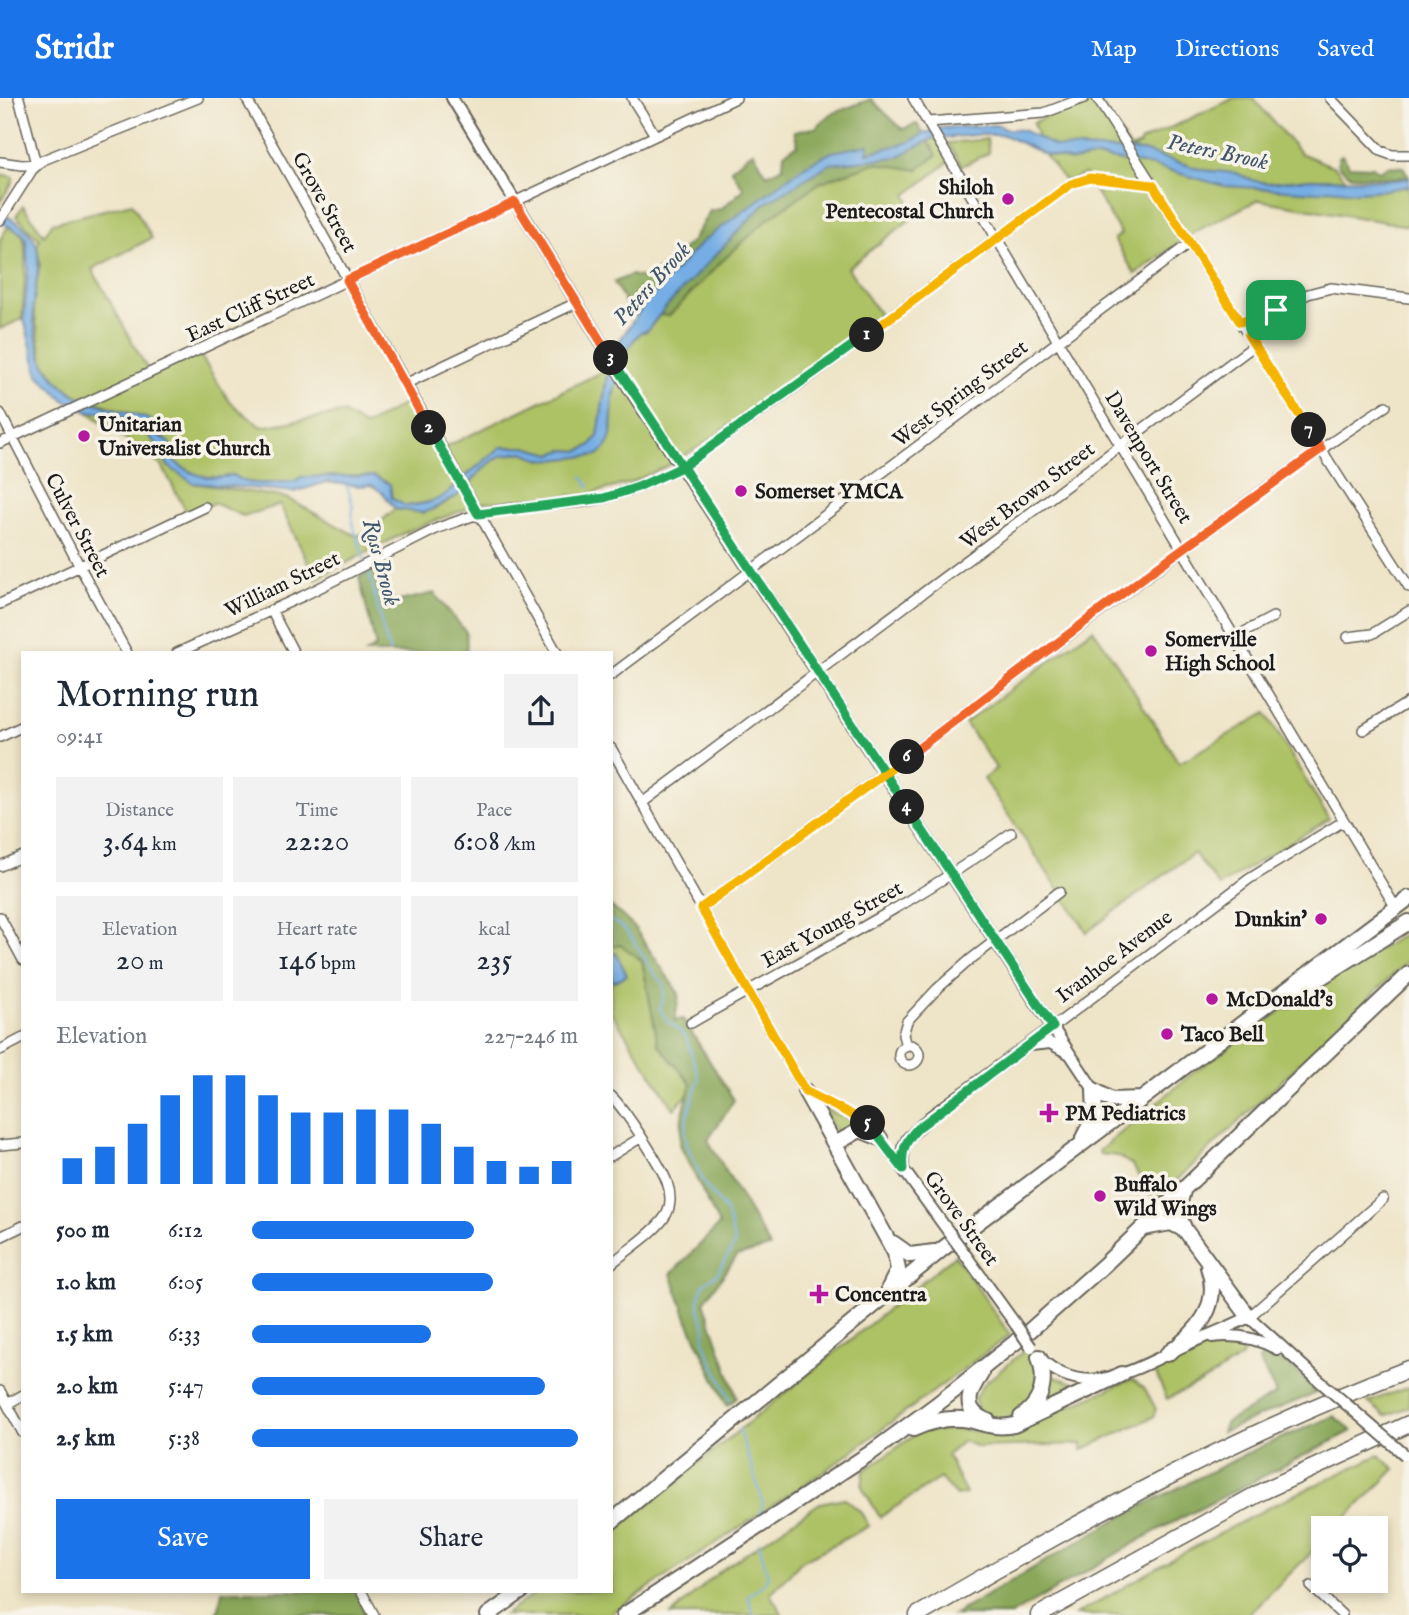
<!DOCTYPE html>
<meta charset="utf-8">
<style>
body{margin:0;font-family:"IM FELL English",serif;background:#f2f2f3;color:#1f2937;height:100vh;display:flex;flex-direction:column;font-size:26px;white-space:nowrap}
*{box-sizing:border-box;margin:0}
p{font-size:23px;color:#747a83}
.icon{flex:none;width:38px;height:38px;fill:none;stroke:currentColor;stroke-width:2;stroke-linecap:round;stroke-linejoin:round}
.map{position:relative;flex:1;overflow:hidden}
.panel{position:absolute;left:21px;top:553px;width:592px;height:942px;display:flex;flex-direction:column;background:#fff;border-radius:0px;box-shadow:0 4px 10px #0003}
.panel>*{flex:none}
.controls{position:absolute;left:1311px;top:1418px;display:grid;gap:14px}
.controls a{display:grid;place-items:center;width:77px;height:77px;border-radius:0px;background:#fff;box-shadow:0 4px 10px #0003;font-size:35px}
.pin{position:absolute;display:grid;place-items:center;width:60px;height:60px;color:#fff;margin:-30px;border-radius:14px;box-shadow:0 4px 10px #0006}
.km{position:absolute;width:35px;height:35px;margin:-18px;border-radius:50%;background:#222;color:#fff;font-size:19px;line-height:35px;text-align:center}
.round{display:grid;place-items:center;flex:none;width:74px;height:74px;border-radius:0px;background:#f2f2f3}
.summary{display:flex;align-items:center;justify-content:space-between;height:119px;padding:0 35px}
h1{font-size:38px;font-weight:600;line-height:52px}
.stats{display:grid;grid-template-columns:repeat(3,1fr);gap:10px;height:119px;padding:7px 35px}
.stats div{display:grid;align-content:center;border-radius:0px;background:#f2f2f3;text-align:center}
.stats b{font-size:30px;font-weight:600}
.stats small{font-size:19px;font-weight:400}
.stats p{font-size:19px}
.chart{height:196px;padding:14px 35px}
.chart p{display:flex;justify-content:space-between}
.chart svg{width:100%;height:126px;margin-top:7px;stroke:#1a73e8;stroke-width:6}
.button{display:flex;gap:14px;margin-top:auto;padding:14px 35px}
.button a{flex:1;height:80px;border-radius:0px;background:#1a73e8;color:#fff;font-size:28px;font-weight:600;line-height:80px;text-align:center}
.button a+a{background:#f2f2f3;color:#1f2937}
ul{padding:0 35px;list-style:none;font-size:23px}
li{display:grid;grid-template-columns:112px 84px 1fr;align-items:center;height:52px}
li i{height:18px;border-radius:9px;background:#1a73e8}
header{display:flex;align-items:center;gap:42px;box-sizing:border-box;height:98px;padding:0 35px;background:#1a73e8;color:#fff}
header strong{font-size:33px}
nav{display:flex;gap:38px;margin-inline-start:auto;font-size:24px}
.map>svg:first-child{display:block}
</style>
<header>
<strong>Stridr</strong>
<nav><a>Map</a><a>Directions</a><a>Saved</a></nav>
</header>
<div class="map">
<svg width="1409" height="1517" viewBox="0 0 1409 1517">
<rect width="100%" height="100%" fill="#f7f3e8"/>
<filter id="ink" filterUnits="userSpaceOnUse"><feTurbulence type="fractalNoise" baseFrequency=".0143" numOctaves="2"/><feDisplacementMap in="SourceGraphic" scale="14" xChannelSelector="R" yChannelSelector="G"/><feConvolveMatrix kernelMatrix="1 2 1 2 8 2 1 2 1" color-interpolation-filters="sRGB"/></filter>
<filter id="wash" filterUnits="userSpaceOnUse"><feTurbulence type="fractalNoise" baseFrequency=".00686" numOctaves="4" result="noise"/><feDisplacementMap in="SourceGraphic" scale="28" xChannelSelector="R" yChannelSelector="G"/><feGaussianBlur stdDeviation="1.57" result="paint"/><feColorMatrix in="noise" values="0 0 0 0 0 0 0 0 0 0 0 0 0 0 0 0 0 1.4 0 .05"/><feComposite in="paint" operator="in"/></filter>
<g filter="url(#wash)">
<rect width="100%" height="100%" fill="#eee4c7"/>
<!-- green -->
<path fill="#adc165" stroke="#646e40" stroke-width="2" d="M1081,0h16l34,51 9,-4v-3l94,-44h19l47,55 35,14 23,25 51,-6v40l-151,-26 -62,31 -61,43 -21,-35 7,-5 -36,-60 -19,8 -22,-28 -11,-31z
M936,38l14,25 -44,34 11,19 -69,54 32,47 -178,130 -37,22 -35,16 -41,11 -107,9 -74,28 -92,48 -36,-74 -37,11 -29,-13 -26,12 -26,-49 -74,-54h20l27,8 26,29 7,17 25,17 94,15 69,38 13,-4 26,-23 29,4 14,-6 19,-11 29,-30 14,-10 25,-4 13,7 13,1 46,-5 9,-7 5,-12 2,-40 14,-48 14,-16 6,-1 18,-23 99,-104z
M987,41l2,14 -27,13 -14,-23z
M0,76l13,3v5l-13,20z
M132,105l20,35 -60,31 57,103 48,-22 33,52 31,25 82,-14 22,13 41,-23 29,49 173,-83 -10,67 -8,10 -11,5 -15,-1 -12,4 -27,-7h-24l-48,40c-11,15 -30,17 -48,19l-13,-8 -18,-22 -73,1 -6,4c-18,1 -48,7 -62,-6 -22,7 -42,0 -60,-15l1,-10 -15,-13 -11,-18 -70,-23 -19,-14 -16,-21 -10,-56 7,-41 -3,-19 3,-5 -24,-24 7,-10 21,29 9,-12z
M8,129c5,2 11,4 14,8 7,10 1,69 0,84l-22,10v-90z
M1093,531l26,38 60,96 87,-50 63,106 -110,67 -25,-33 -107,79 -103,-153 12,-11 -31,-45z
M611,827l37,43 49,117 -23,24 -63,-97z
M1409,833v29l-254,241 -23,-36 -14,-9 -18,-2 -1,-3 95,-79 111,-78z
M822,1010l38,16 -24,8z
M955,1157l55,80 -178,131 -224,149h-104l35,-24h72v-57z
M1216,1242l23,1 4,15 -35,23 -41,20 -12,-27 8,-11z
M1025,1252l13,19 1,19c-18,23 -27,38 -59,27l-6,-16 10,-15z
M1052,1278l28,9 -34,15z
M1132,1281l13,10 11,20 -3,8 -71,33v-6l-104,3 -15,-6 -16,14 19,39 -10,2 -16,-18 -60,39 -18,-30 2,-16 58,-41 29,-1 56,4z
M1409,1289v20l-24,9 -17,-14z
M1379,1357l16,14 -59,59h-13v13l-75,74h-172l96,-56 105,-56z
M844,1400l16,13 9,15 -67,35 -32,33 13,21h-112l49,-44 100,-68z"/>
<!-- forest -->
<path fill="#8aa75a" stroke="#53623b" stroke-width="2" d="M871,1l31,30 15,-5 20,31 -20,15 -42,-7 -54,19 -53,37 -47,43 -52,54 -39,-4 -16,-30 17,-7 17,4 44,-38 18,-30 11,-2 23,-20 -13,-20 22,-18 14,24 16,-8 1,-14 14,-8 -4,-14 21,-3 16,-14z
M1342,57l7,11 23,1 7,4 9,-5 15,1 6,9 -12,2 -46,-2 -13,-11v-8z
M378,471l17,33 39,-9 32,39 1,16 -5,5h-96l10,-6 -17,-70z
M611,808l23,21 45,67 -4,27 8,-2 51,81 -26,40 62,107 -33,9 -33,46 33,96 -10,8 -39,-85 -17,-47 48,-49 -39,-80 2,-28 9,-33 -33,-40 -16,-83 -21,-16 -10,2z
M1268,1252l29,22 19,21 -94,39 3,-9 51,-29 -17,-34z
M1334,1318l18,15 -196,100 -145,84h-58l171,-100 136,-68z
M222,1493h133l10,21 -3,3h-149l6,-6z"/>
<!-- water -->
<path fill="#74ade4" stroke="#486480" stroke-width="2" d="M998,27l6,4 19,1 33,17 87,4 60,19 33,3 16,7 15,3 42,-4 87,1 13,-2v8l-22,4 -29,2 -30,-3 -11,3 -93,-6 -71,-20 -57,-9 -24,4 -28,-7 -40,-19h-30l-28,3 -10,-1 -39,20 -67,7 -66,40 -99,104 -18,23 -6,1 -6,6 -12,20 -10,38 -2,40 -5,12 -8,7 -47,5 -13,-1 -14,-7 -24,4 -14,10 -29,30 -20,11 -13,6 -29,-4 -12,-16 -12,-8 -13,1 -32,-4 -31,10 -102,-9 -25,-17 -7,-17 -26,-28 -27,-9h-20l-24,-12 -26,-25 -14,-56 4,-51 -2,-29 -4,-6 -22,-11v-9c49,22 39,44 34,89 -2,14 3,45 9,58 5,13 21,28 33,35 18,10 52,17 72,24 8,5 12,8 11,18 13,3 15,11 14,23 18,16 38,21 60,15 14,13 44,7 62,6l6,-4 73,-1 16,8 2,14 14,8c17,-2 36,-4 47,-19l48,-40h24l27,7 12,-4 15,1 11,-5 8,-10 10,-67 10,-26 29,-42 56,-60 85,-63 18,-13 26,-13 37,-7 -2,8 43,-11 13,-8 18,-6z
M616,855l11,22 -14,7 -2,-6v-20z"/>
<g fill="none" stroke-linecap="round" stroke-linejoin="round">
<!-- stream -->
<path stroke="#74ade4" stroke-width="2" d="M582,378l7,11
M347,388l6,20 -1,16 13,39
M367,468c9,29 13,58 23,87
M611,823c20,6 31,37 43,52 4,5 9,7 10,14 2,7 -2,15 -4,22l6,10 20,18 7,22 6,19 -12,39 -2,16 3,15 17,37 21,26 9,32 -18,31 -13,10 -5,12v13l6,18 -1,14 3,10 24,50
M739,1331l24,73 -3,13
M753,1517l-5,-19 15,-11 5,-9 -9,-34"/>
</g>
</g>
<g filter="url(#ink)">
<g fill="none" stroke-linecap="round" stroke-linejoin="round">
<!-- minor casing -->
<g stroke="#666258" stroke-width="12">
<path id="minor" d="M246,0l311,555
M632,0l23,37
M913,0l483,810
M1097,0l312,489
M1330,0l51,53 11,4h17
M928,24l116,-9 40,-15
M0,64l22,3 14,-1 -17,-66
M0,122l32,-50 11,-10 155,-62
M1240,224l36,-12 32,-16 23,-6 78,10
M1248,237l24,-21
M405,286l171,-81
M0,315l80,154 47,86
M0,345l736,-345
M0,506l205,-97
M271,512l23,43
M1235,539l38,-20
M1348,539l24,-3 37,-23
M177,555l126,-57 135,-68 40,-14 28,-5 77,-7 22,-4 33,-11 44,-20 126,-89 263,-194 19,-6 63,7
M611,577l579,-432
M1363,632l46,-28
M0,639l23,-11
M611,650l194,343 62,32 36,46
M642,705l613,-458
M0,768l23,-10
M701,810c109,-81 220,-161 328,-243 118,-88 233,-179 357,-259
M0,819l23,43
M691,925c108,-62 220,-117 320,-190
M1053,929l196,-148 95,-58
M899 957a10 10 0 1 1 20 0a10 10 0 1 1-20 0Z
M906,948l-3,-11 4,-14 30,-32 34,-30 88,-67
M0,952l23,-12
M611,998c14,13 49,68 56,86 4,11 5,26 -3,36 -11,16 -38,33 -53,46
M0,1047l23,-2
M611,1058l29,-18
M0,1139l23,-11
M1249,1219l134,-118
M0,1293l23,42
M7,1306l16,-9
M1311,1488l31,29
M361,1493l13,24"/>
</g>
<!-- tertiary casing -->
<g stroke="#666258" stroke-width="14">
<path id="tertiary" d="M452,0l180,295 462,697
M1031,947l19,-2 18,10
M948,1133l-45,-62v-21l5,-10 22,-21 123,-90
M962,1152l54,75
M1212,1239c23,-3 45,1 65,12
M1039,1259c45,47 99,10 145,-11 21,-10 44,-18 65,-29l67,61"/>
</g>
<!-- trunk casing -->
<g stroke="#666258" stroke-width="18">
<path id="trunk" d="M1288,900l121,-76
M1094,992l17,10 31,-1
M805,993l90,162 3,17 -9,18
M1083,1040l12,-23 -1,-25
M835,1046l25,-14 20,8
M1183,1093l-6,21 8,18 64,87
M1143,1130l28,-5 14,7
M893,1145l17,12 24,-3
M1167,1256c30,-21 55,-48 41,-87
M981,1276c-13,19 -20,37 7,47
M1021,1319c22,-15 26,-36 18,-60
M913,1331c18,-8 36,-13 56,-9 16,4 28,9 45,5l108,-51
M611,1424l330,-272 468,-352
M488,1517l34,-24
M624,1517l248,-163 64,-47 91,-72 77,-68 305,-291"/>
</g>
<!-- motorway casing -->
<g stroke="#666258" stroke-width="19">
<path id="motorway" d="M918,1517c159,-93 319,-181 491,-246
M1039,1517l224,-124 146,-67"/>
</g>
<!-- minor -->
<use href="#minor" stroke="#fff" stroke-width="9"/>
<!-- tertiary -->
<use href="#tertiary" stroke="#fff" stroke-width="10"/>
<!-- trunk -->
<use href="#trunk" stroke="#fff" stroke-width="14"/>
<!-- motorway -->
<use href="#motorway" stroke="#fff" stroke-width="16"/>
<!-- tertiary-bridge casing -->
<g stroke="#666258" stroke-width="14" stroke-linecap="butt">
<path id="tertiary-bridge" d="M948,1133l14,19
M1016,1227l15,22
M1316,1280l89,77"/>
</g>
<!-- tertiary-bridge -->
<use href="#tertiary-bridge" stroke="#fff" stroke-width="10"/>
</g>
</g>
<g fill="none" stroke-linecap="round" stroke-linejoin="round" filter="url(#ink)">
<!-- split-1 casing -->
<g stroke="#fff" stroke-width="14">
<path id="split-1" d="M867,237l204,-151 19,-6 63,7 87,137 36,-12"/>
</g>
<!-- split-2 casing -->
<g stroke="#fff" stroke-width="14">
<path id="split-2" d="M429,330l49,86 126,-16 34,-11 44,-20 185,-132"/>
</g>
<!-- split-3 casing -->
<g stroke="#fff" stroke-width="14">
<path id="split-3" d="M429,330l-82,-148 168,-78 96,156"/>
</g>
<!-- split-4 casing -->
<g stroke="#fff" stroke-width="14">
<path id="split-4" d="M611,260l296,449"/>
</g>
<!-- split-5 casing -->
<g stroke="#fff" stroke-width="14">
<path id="split-5" d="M868,1025l35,46c-2,-18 2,-28 15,-41l135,-101 -146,-220"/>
</g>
<!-- split-6 casing -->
<g stroke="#fff" stroke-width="14">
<path id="split-6" d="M868,1025l-63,-32 -104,-183 206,-151"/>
</g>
<!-- split-7 casing -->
<g stroke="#fff" stroke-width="14">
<path id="split-7" d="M907,659l249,-189 165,-119 -12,-19"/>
</g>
<!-- split-8 casing -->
<g stroke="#fff" stroke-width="14">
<path id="split-8" d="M1276,212l-28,25 61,95"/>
</g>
<!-- split-1 -->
<use href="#split-1" stroke="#f5b400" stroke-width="9"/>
<!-- split-2 -->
<use href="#split-2" stroke="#22a559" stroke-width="9"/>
<!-- split-3 -->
<use href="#split-3" stroke="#f0652b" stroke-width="9"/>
<!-- split-4 -->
<use href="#split-4" stroke="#22a559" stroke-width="9"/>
<!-- split-5 -->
<use href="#split-5" stroke="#22a559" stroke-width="9"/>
<!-- split-6 -->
<use href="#split-6" stroke="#f5b400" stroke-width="9"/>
<!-- split-7 -->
<use href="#split-7" stroke="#f0652b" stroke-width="9"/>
<!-- split-8 -->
<use href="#split-8" stroke="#f5b400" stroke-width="9"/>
</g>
<!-- markers -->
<g fill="#b5179e" stroke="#f7f3e8" stroke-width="2.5">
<circle cx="1008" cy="101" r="7"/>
<circle cx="84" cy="338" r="7"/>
<circle cx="741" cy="393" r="7"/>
<circle cx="1151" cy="553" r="7"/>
<circle cx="1321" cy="821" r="7"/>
<circle cx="1212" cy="901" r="7"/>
<circle cx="1167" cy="936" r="7"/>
<path d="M1045.5 1004.5h7v7h7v7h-7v7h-7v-7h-7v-7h7z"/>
<circle cx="1100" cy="1098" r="7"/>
<path d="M815.5 1185.5h7v7h7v7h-7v7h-7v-7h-7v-7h7z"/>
</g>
<g text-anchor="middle" stroke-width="7" stroke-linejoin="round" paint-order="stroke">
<!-- poi labels -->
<g font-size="21" font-weight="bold" fill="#1c1c1c" stroke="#f7f3e8" text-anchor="start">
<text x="994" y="96" text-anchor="end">Shiloh<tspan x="994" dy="24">Pentecostal Church</tspan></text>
<text x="98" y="333">Unitarian<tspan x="98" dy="24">Universalist Church</tspan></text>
<text x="755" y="400">Somerset YMCA</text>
<text x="1165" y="548">Somerville<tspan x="1165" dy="24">High School</tspan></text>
<text x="1307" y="828" text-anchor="end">Dunkin'</text>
<text x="1226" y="908">McDonald's</text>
<text x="1181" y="943">Taco Bell</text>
<text x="1065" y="1022">PM Pediatrics</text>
<text x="1114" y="1093">Buffalo<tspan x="1114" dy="24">Wild Wings</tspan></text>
<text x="835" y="1203">Concentra</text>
</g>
<!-- street labels -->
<g font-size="21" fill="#1c1c1c" stroke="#f7f3e8">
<text transform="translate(325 104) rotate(61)" y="7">Grove Street</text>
<text transform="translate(250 209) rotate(-25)" y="7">East Cliff Street</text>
<text transform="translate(960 295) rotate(-37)" y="7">West Spring Street</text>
<text transform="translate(1149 359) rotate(59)" y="7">Davenport Street</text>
<text transform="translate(1027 397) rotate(-37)" y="7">West Brown Street</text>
<text transform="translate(78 427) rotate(62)" y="7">Culver Street</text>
<text transform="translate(282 486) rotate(-26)" y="7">William Street</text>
<text transform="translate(832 826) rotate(-29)" y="7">East Young Street</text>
<text transform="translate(1114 858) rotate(-37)" y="7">Ivanhoe Avenue</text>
<text transform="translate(962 1120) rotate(54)" y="7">Grove Street</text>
</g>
<!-- water labels -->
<g font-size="23" font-style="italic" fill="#3f566c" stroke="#f7f3e8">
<text transform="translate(1218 53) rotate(12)" y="8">Peters Brook</text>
<text transform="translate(651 185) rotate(-48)" y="8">Peters Brook</text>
<text transform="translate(382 464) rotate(75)" y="8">Ross Brook</text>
</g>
</g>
</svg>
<div class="controls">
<a><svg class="icon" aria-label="locate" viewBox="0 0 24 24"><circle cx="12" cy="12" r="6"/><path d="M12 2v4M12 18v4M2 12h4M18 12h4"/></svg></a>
</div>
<div class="pin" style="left:1276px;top:212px;background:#1e9e55"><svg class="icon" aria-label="arrive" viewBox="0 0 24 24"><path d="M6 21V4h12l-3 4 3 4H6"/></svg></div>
<b class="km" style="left:867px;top:237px">1</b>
<b class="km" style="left:429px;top:330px">2</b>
<b class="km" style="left:611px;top:260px">3</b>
<b class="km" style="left:907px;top:709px">4</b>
<b class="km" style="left:868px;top:1025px">5</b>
<b class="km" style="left:907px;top:659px">6</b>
<b class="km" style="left:1309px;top:332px">7</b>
<section class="panel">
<div class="summary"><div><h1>Morning run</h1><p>09:41</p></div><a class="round"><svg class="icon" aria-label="share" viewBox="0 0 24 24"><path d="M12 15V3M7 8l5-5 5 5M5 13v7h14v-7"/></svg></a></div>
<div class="stats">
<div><p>Distance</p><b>3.64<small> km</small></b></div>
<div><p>Time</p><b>22:20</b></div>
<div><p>Pace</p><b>6:08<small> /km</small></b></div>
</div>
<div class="stats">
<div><p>Elevation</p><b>20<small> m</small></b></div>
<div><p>Heart rate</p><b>146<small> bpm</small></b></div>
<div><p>kcal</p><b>235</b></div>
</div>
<div class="chart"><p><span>Elevation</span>227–246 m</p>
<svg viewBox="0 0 160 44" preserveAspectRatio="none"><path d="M5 44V35M15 44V31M25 44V23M35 44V13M45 44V6M55 44V6M65 44V13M75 44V19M85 44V19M95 44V18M105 44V18M115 44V23M125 44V31M135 44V36M145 44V38M155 44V36"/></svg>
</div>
<ul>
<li><b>500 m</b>6:12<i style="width:68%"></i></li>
<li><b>1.0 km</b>6:05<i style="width:74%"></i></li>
<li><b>1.5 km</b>6:33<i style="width:55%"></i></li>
<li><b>2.0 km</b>5:47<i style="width:90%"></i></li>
<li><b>2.5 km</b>5:38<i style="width:100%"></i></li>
</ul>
<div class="button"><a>Save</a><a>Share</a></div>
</section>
</div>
